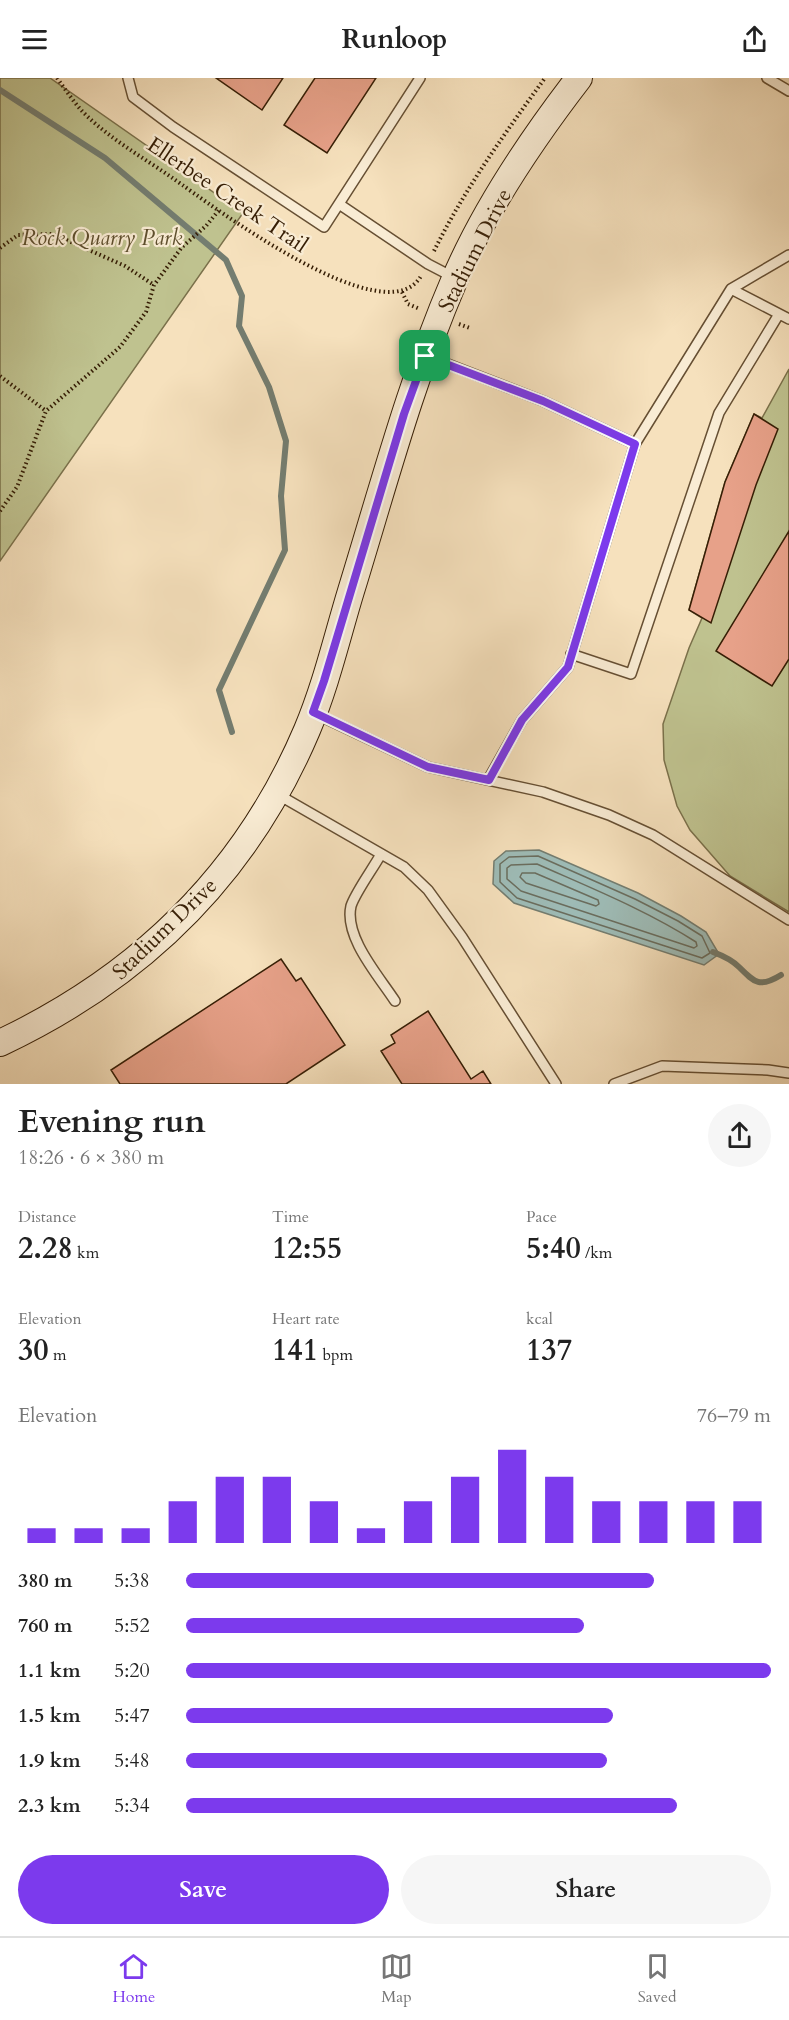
<!DOCTYPE html>
<meta charset="utf-8">
<style>
body{margin:0;font-family:Cardo,serif;background:#f6f6f6;color:#222;height:100vh;display:flex;flex-direction:column;font-size:22px;white-space:nowrap}
*{box-sizing:border-box;margin:0}
p{font-size:20px;color:#767676}
.icon{flex:none;width:33px;height:33px;fill:none;stroke:currentColor;stroke-width:2;stroke-linecap:round;stroke-linejoin:round}
.map{position:relative;height:1006px;overflow:hidden}
.side{display:flex;flex-direction:column;background:#fff;flex:1}
.side>*{flex:none}
.pin{position:absolute;display:grid;place-items:center;width:51px;height:51px;color:#fff;margin:-26px;border-radius:12px;box-shadow:0 3px 9px #0006}
.round{display:grid;place-items:center;flex:none;width:63px;height:63px;border-radius:32px;background:#f6f6f6}
.summary{display:flex;align-items:center;justify-content:space-between;height:102px;padding:0 18px}
h1{font-size:33px;font-weight:700;line-height:45px}
.metrics{display:grid;grid-template-columns:repeat(3,1fr);gap:9px;height:102px;padding:6px 18px}
.metrics div{display:grid;align-content:center}
.metrics b{font-size:30px;font-weight:700}
.metrics small{font-size:16px;font-weight:400}
.metrics p{font-size:16px}
.chart{height:168px;padding:12px 18px}
.chart p{display:flex;justify-content:space-between}
.chart svg{width:100%;height:108px;margin-top:6px;stroke:#7c3aed;stroke-width:6}
.cta{display:flex;gap:12px;margin-top:auto;padding:12px 18px}
.cta a{flex:1;height:69px;border-radius:36px;background:#7c3aed;color:#fff;font-size:24px;font-weight:700;line-height:69px;text-align:center}
.cta a+a{background:#f6f6f6;color:#222}
ul{padding:0 18px;list-style:none;font-size:20px}
li{display:grid;grid-template-columns:96px 72px 1fr;align-items:center;height:45px}
li i{height:15px;border-radius:8px;background:#7c3aed}
header{display:flex;justify-content:space-between;align-items:center;height:78px;padding:0 18px;background:#fff;font-size:27px;font-weight:700}
.tabs{display:flex;justify-content:space-around;align-items:center;height:84px;border-top:2px solid #e0e0e0;background:#fff;font-size:16px;color:#767676}
.tabs a{display:grid;justify-items:center;gap:3px}
.tabs .current{color:#7c3aed}
.map>svg:first-child{display:block}
</style>
<header><svg class="icon" aria-label="menu" viewBox="0 0 24 24"><path d="M4 6h16M4 12h16M4 18h16"/></svg>Runloop<svg class="icon" aria-label="share" viewBox="0 0 24 24"><path d="M12 15V3M7 8l5-5 5 5M5 13v7h14v-7"/></svg></header>
<div class="map">
<svg width="789" height="1006" viewBox="0 0 789 1006">
<rect width="100%" height="100%" fill="#f6e1bd"/>
<filter id="stains"><feTurbulence type="fractalNoise" baseFrequency=".00333" numOctaves="4"/><feColorMatrix values="0 0 0 0 .2 0 0 0 0 .09 0 0 0 0 .02 0 0 0 .5 -.17"/></filter>
<radialGradient id="worn" r=".72"><stop offset=".6" stop-color="#630" stop-opacity="0"/><stop offset="1" stop-color="#630" stop-opacity=".3"/></radialGradient>
<!-- green -->
<path fill="#bfc28f" stroke="#7a704a" stroke-width="1.5" d="M0,0h50l193,135 -243,348z
M789,291v543l-59,-36 -40,-46 -13,-24 -13,-46 -1,-36 26,-76 13,-30 -13,-8 36,-128 29,-68 8,4z"/>
<!-- water -->
<path fill="#9ebcb7" stroke="#747d70" stroke-width="1.5" d="M539,772l99,43 43,23 25,16 13,22 -15,11 -190,-62 -21,-19 1,-23 12,-10z"/>
<g fill="none" stroke-linecap="round" stroke-linejoin="round">
<!-- shore -->
<path stroke="#6a6d5e" stroke-width="1.5" d="M538,778l97,43 43,22 24,15 8,17 -8,5 -185,-60 -17,-16v-18l9,-7z
M537,786c54,24 109,46 159,78l1,4 -3,2 -173,-57 -14,-12v-11l4,-3z
M522,795h13l63,27 1,4 -3,2 -70,-23 -6,-6z"/>
<!-- stream -->
<path stroke="#747d70" stroke-width="6" d="M0,12l105,68 121,102 16,36 -3,30 30,61 17,54 -5,55 4,54 -66,140 13,42
M713,874c8,3 19,8 26,15 16,16 21,21 42,8"/>
</g>
<!-- building -->
<path fill="#e7a189" stroke="#361e05" stroke-width="1.5" d="M216,0h67l-21,32z
M315,0h61l-49,75 -43,-28z
M754,336l24,15 -22,56 -45,138 -22,-13 36,-128z
M789,453v128l-17,27 -56,-35z
M281,881l15,22 5,-3 44,67 -59,39h-166l-9,-14z
M428,933l43,68 12,-8 8,13h-89l-21,-33 14,-8 -4,-8z"/>
<g fill="none" stroke-linecap="round" stroke-linejoin="round">
<!-- lane casing -->
<g stroke="#664f33" stroke-width="12">
<path id="lane" d="M128,0l5,19 40,30 151,100 96,-149
M767,0l22,13
M339,126l89,60 25,13
M731,211l58,30
M427,278l116,45 92,43
M571,576l60,20 88,-261 60,-99
M314,635l114,54 115,25 66,23 44,20 136,85
M488,702l34,-60 46,-53 67,-223 96,-155 58,-34
M277,716l127,73 24,23 34,47 94,147
M381,776c-7,13 -26,39 -30,52 -7,31 27,69 44,95
M614,1006l48,-18 106,4 21,3"/>
</g>
<!-- secondary casing -->
<g stroke="#361e05" stroke-width="28">
<path id="secondary" d="M0,965c140,-66 246,-169 307,-313 19,-45 30,-93 44,-139 32,-104 60,-210 103,-310 30,-71 78,-142 125,-203"/>
</g>
<!-- path -->
<path stroke="#361e05" stroke-width="4" stroke-dasharray="1.5 3" stroke-linecap="butt" d="M57,0c8,11 16,23 25,33 26,27 62,47 92,68 37,26 212,158 247,97
M0,170l18,-13 35,-1 72,32 29,19
M434,173c30,-61 71,-118 111,-173
M402,214l6,12 12,5
M459,246l11,4
M0,298l46,35
M0,433l17,-24 29,-76 74,-64 26,-35 8,-27 28,-38 24,-21 13,-16"/>
<!-- lane -->
<use href="#lane" stroke="#f9ecd4" stroke-width="9"/>
<!-- secondary -->
<use href="#secondary" stroke="#f9ecd4" stroke-width="26"/>
</g>
<g fill="none" stroke-linecap="round" stroke-linejoin="round">
<!-- route casing -->
<g stroke="#fff" stroke-width="12">
<path id="route" d="M425,278l118,45 92,43 -67,223 -46,53 -33,60 -61,-13 -115,-55 11,-31 80,-267z"/>
</g>
<!-- route -->
<use href="#route" stroke="#7c3aed" stroke-width="8"/>
</g>
<g text-anchor="middle" stroke-width="4.5" stroke-linejoin="round" paint-order="stroke">
<!-- street labels -->
<g font-size="22" fill="#361e05" stroke="#f9ecd4">
<text transform="translate(228 116) rotate(34)" y="8">Ellerbee Creek Trail</text>
<text transform="translate(474 172) rotate(-63)" y="8">Stadium Drive</text>
<text transform="translate(164 850) rotate(-44)" y="8">Stadium Drive</text>
</g>
<!-- park labels -->
<g font-size="22" font-style="italic" fill="#5f4f2e" stroke="#f9ecd4">
<text x="102" y="167">Rock Quarry Park</text>
</g>
</g>
<rect width="100%" height="100%" filter="url(#stains)"/>
<rect width="100%" height="100%" fill="url(#worn)"/>
</svg>
<div class="pin" style="left:425px;top:278px;background:#1e9e55"><svg class="icon" aria-label="arrive" viewBox="0 0 24 24"><path d="M6 21V4h12l-3 4 3 4H6"/></svg></div>
</div>
<section class="side">
<div class="summary"><div><h1>Evening run</h1><p>18:26 · 6 × 380 m</p></div><a class="round"><svg class="icon" aria-label="share" viewBox="0 0 24 24"><path d="M12 15V3M7 8l5-5 5 5M5 13v7h14v-7"/></svg></a></div>
<div class="metrics">
<div><p>Distance</p><b>2.28<small> km</small></b></div>
<div><p>Time</p><b>12:55</b></div>
<div><p>Pace</p><b>5:40<small> /km</small></b></div>
</div>
<div class="metrics">
<div><p>Elevation</p><b>30<small> m</small></b></div>
<div><p>Heart rate</p><b>141<small> bpm</small></b></div>
<div><p>kcal</p><b>137</b></div>
</div>
<div class="chart"><p><span>Elevation</span>76–79 m</p>
<svg viewBox="0 0 160 44" preserveAspectRatio="none"><path d="M5 44V38M15 44V38M25 44V38M35 44V27M45 44V17M55 44V17M65 44V27M75 44V38M85 44V27M95 44V17M105 44V6M115 44V17M125 44V27M135 44V27M145 44V27M155 44V27"/></svg>
</div>
<ul>
<li><b>380 m</b>5:38<i style="width:80%"></i></li>
<li><b>760 m</b>5:52<i style="width:68%"></i></li>
<li><b>1.1 km</b>5:20<i style="width:100%"></i></li>
<li><b>1.5 km</b>5:47<i style="width:73%"></i></li>
<li><b>1.9 km</b>5:48<i style="width:72%"></i></li>
<li><b>2.3 km</b>5:34<i style="width:84%"></i></li>
</ul>
<div class="cta"><a>Save</a><a>Share</a></div>
</section>
<nav class="tabs">
<a class="current"><svg class="icon" aria-label="home" viewBox="0 0 24 24"><path d="M3 11l9-7 9 7M6 9v11h12V9"/></svg>Home</a>
<a><svg class="icon" aria-label="map" viewBox="0 0 24 24"><path d="M3 6l6-2 6 2 6-2v14l-6 2-6-2-6 2zM9 4v14M15 6v14"/></svg>Map</a>
<a><svg class="icon" aria-label="saved" viewBox="0 0 24 24"><path d="M7 4h10v16l-5-4-5 4z"/></svg>Saved</a>
</nav>
